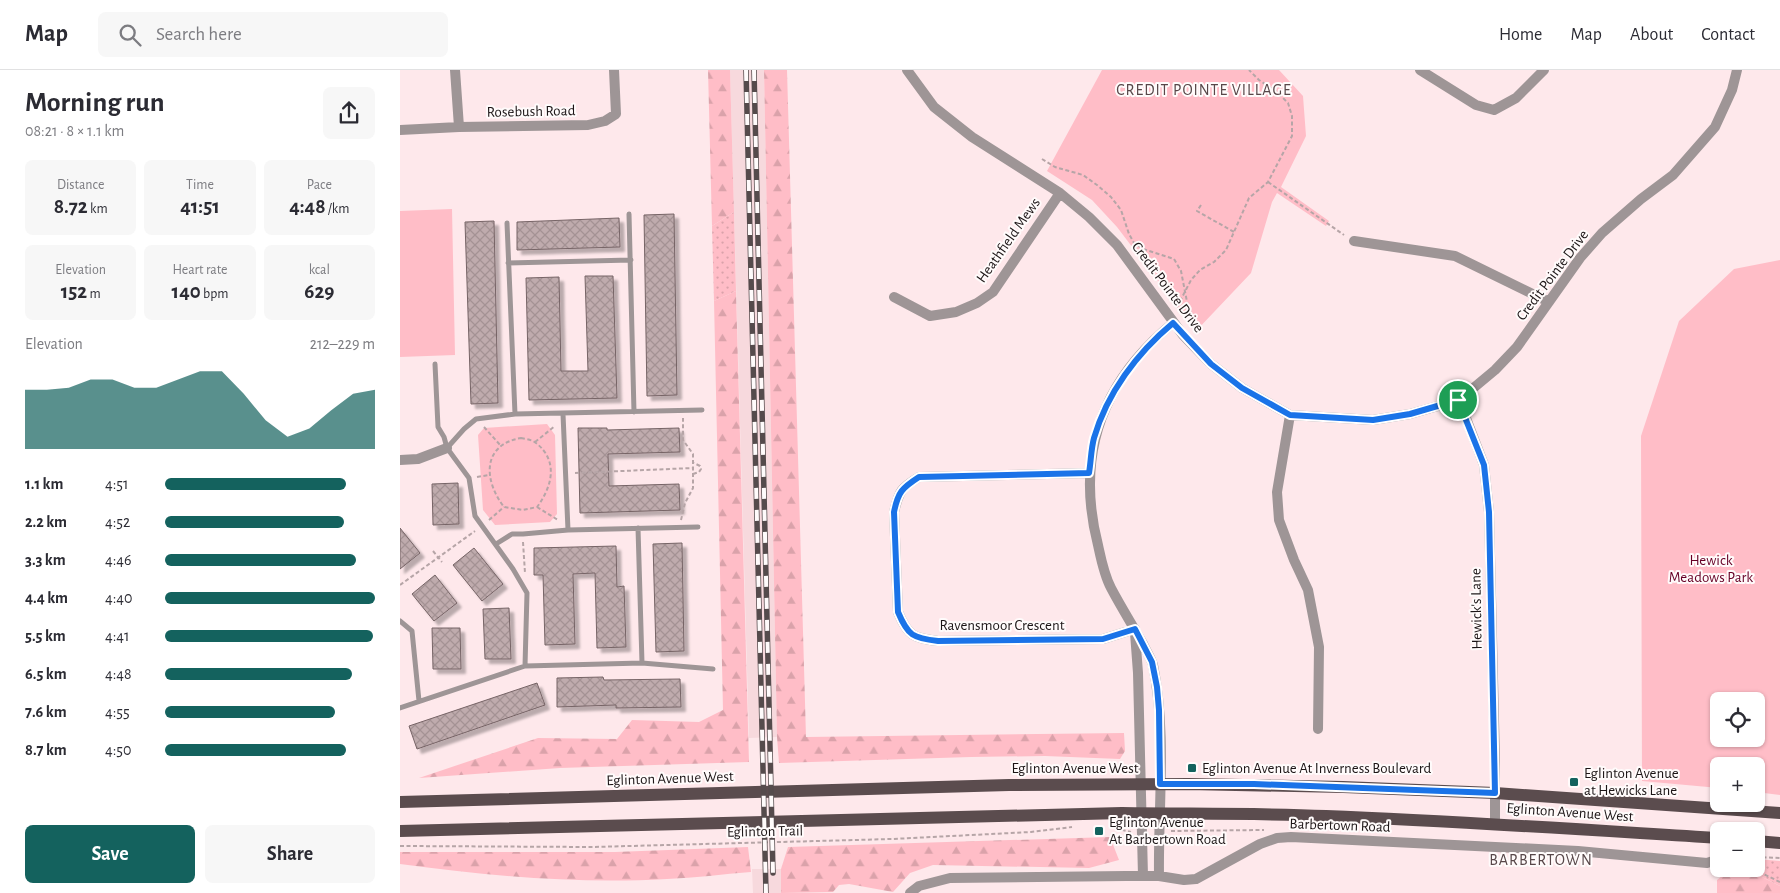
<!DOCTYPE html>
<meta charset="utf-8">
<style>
body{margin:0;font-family:"Alegreya Sans",sans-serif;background:#f7f7f7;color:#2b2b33;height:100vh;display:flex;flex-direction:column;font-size:19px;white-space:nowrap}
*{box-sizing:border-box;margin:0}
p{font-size:16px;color:#7c7c81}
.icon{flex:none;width:28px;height:28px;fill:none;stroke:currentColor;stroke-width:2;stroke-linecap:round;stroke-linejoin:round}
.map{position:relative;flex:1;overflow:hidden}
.drawer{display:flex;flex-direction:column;background:#fff;width:400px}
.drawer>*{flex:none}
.buttons{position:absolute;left:1310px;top:622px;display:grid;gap:10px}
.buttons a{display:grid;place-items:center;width:55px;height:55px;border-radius:8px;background:#fff;box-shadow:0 1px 4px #0004;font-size:25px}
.pin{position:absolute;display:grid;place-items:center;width:42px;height:42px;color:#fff;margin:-21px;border:2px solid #fff;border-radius:50%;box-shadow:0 1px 5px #0007}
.round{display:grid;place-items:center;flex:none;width:52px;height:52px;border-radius:8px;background:#f7f7f7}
.summary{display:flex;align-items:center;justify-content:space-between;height:85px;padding:0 25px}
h1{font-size:28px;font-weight:700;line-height:38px}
.figures{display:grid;grid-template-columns:repeat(3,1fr);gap:8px;height:85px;padding:5px 25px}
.figures div{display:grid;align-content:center;border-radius:8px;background:#f7f7f7;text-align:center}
.figures b{font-size:21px;font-weight:700}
.figures small{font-size:14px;font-weight:400}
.figures p{font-size:14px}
.chart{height:140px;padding:10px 25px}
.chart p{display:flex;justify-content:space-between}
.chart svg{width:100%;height:90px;margin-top:5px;fill:#14625e;opacity:.7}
.primary-button{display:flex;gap:10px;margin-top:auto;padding:10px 25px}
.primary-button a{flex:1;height:58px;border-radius:8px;background:#14625e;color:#fff;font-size:20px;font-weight:700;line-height:58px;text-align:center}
.primary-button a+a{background:#f7f7f7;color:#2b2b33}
ul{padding:0 25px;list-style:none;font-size:16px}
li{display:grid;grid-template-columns:80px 60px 1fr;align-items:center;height:38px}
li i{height:12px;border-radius:6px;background:#14625e}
header{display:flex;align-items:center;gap:30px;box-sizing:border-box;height:70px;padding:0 25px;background:#fff;border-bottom:1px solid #e1e1e2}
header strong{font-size:24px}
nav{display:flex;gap:28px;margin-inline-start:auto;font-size:18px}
.search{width:350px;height:45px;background:#f7f7f7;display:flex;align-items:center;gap:12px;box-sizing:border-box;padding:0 18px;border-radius:8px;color:#7c7c81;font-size:19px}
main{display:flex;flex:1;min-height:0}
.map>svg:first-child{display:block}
</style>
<header>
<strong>Map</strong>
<div class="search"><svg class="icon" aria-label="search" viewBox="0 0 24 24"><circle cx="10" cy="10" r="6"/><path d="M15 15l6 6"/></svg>Search here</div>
<nav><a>Home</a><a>Map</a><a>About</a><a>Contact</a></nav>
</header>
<main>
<section class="drawer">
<div class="summary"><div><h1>Morning run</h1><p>08:21 · 8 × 1.1 km</p></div><a class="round"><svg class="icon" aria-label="share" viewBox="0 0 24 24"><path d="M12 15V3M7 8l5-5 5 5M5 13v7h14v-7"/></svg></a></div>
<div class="figures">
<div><p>Distance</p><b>8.72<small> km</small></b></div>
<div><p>Time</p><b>41:51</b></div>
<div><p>Pace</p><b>4:48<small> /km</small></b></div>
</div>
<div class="figures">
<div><p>Elevation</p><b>152<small> m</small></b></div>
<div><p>Heart rate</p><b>140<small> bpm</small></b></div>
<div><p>kcal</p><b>629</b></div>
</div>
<div class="chart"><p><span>Elevation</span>212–229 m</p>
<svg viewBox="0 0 160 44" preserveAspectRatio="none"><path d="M0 44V15L10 15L20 14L30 10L40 10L50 14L60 14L70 10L80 6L90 6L100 17L110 30L120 38L130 34L140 25L150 17L160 15V44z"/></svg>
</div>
<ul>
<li><b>1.1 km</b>4:51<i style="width:86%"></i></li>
<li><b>2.2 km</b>4:52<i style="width:85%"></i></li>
<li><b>3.3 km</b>4:46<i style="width:91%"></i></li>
<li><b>4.4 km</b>4:40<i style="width:100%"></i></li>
<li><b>5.5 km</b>4:41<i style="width:99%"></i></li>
<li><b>6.5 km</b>4:48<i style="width:89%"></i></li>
<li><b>7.6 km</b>4:55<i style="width:81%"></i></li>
<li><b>8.7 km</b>4:50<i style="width:86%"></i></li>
</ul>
<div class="primary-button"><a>Save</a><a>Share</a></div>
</section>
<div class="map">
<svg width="1380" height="823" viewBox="0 0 1380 823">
<defs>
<pattern id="grass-dots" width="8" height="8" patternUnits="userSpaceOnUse" patternTransform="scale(1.25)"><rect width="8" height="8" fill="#ffbdc7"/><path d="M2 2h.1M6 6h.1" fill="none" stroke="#daa2aa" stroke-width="1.8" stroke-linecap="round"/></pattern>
<pattern id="forest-firs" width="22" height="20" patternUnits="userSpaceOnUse" patternTransform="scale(1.25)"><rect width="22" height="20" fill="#ffbdc7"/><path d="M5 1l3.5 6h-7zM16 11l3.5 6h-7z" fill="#daa2aa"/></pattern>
<pattern id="building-cross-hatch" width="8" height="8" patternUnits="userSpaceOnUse" patternTransform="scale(1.25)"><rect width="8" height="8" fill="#bfabad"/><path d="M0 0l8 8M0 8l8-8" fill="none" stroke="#a49294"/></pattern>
<filter id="shadow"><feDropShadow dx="4.5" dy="4.5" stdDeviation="1" flood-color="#0004"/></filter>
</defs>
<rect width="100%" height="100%" fill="#fee8eb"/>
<!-- built -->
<path fill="#f7d9dd" d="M330,0h34l13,667 -28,1z
M352,799h29v24h-28z"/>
<!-- grass -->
<path fill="url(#grass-dots)" d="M334,142l2,79 -22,10 -2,-75z
M1356,789l24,2v25l-34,-17h10z"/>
<!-- forest -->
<path fill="url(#forest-firs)" d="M308,0h22l4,142 -22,14z
M364,0h23l19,667 318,-4 1,18 -5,8 -75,-3 -74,1 -192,6 -2,-26z
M336,221l13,471 -189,6 -141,10 119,-40 79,1 15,-19 67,2 24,-12 -9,-409z
M710,767l9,23 -30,8 -156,-3 -23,8 -17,19 -44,-8 -10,1 -6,7 -52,1v-24l7,-22z
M348,777l3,25c-28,2 -56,6 -84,7 -89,5 -179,-3 -267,-15v-12h215z
M1331,799h15l34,17v7h-63v-13z"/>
<!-- park -->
<path fill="#ffbdc7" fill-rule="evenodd" d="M702,0h177l24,26 3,40 -25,51 48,34 -3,5 -49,-33 -5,9 -21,71 -55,58 -79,-104 -25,-27 -45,-29z
M52,139l3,146 -55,2v-146z
M1380,190v535l-24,-3v-26h-37v22l-77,-7 -1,-345 38,-115 55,-52zM1319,631h37v38h-37z
M147,354l8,11 2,79 -7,8 -55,3 -12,-15 -5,-75 6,-7z"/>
<!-- building -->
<path fill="url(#building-cross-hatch)" stroke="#766466" filter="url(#shadow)" d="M274,144l3,181 -30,1 -3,-181z
M219,148l1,29 -103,3v-28z
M94,151l4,182 -27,1 -6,-182z
M185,206h28l4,122 -88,2 -3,-122 33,-1 2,94h27z
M178,358h29v2l72,-2 1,24 -72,2 1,32 70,-2 1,26 -100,3z
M58,413l1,41 -26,1 -1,-41z
M0,458l20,25 -20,16z
M282,473l2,108 -28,1 -3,-108z
M216,476l1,41 7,-1 2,61 -29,1 -2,-75 -22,1 2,70 -30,1 -2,-70h-9v-27z
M74,478l29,36 -21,17 -29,-36z
M35,505l22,28 -23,18 -22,-27z
M109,538l2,51h-26l-2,-50z
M32,558h28l1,41h-28z
M203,607l1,3 76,-1 1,28 -65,1v-3l-59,2v-29z
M137,613l8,22 -128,44 -8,-23z"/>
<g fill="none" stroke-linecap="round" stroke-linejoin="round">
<!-- path -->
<path stroke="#b6a5a7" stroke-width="2" stroke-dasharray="4 2.5" stroke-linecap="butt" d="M642,89l13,8 28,8 14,10 14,12 10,13 8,24 5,9 9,6 31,10 7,12 7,36 10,17
M868,112l76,53
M801,135l-4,6 37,21
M777,237l14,-27 9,-10 14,-8 12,-12 23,-52 19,-16 24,-46v-20l-4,-13 -11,-11 -18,-12 -10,-10
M84,357l17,19
M121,368c5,1 12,2 15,5 23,18 16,44 1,64l-14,3 -19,-3c-20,-26 -23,-62 17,-69z
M135,372l20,-16
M175,403l118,-5
M293,404l6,-2 2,-3 -1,-3 -6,-3
M77,407l12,-2
M137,437l21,13
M89,450l15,-13
M281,450l4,-17 8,-15v-34l-10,-14v-22
M123,472l2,31
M33,481l9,11
M0,515l75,-54
M709,757l22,5
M771,761l93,-1
M0,776l192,1 300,-8 139,-7 41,-5
M1356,787l24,1
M1353,799l27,13"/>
<!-- service -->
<path stroke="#9e9596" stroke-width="5" d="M229,144l5,198
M107,153l8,191
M108,193l123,-3
M35,294l3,63 6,10 3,11 22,30 6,38 38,53 14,24 -2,73
M163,344l5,116
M47,378l17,-19 12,-10 39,-5 187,-4
M238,458l4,135
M96,474l16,-10h11l45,-4 130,-3
M0,551l12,10 7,70
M0,638l125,-42 117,-3 71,6"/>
<!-- minor -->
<path stroke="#9e9596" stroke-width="10" d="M55,0l4,57
M507,0l27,37 38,30 88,56 29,24 28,28 66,90 28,29 31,24 48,27 83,5 37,-6 49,-14 36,-30 22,-23 63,-89 22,-25 39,-34 32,-24 42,-48 17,-37 5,-20
M1020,0l56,35 18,5 22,-12 28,-28
M0,60l59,-3 129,-2 17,-4 11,-7 -2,-44
M954,171l101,15 94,46
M494,227l36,19 26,-4 21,-9 16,-11 67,-99
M1059,330l25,65 5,47 6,249v62
M890,345l-13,77 2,28 15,40 14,30 11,57 -1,82
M0,390l18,-1 29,-11
M689,403l-170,4c-18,11 -20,14 -25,35l4,100c10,24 15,26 40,29l165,-2 32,-10
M735,563l3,40 5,203
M759,806c-1,-70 8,-143 -6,-211 -2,-7 -7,-14 -10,-21 -10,-18 -22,-37 -32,-56 -7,-13 -10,-29 -13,-43 -23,-90 3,-163 75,-222
M510,823l9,-7 31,-8 176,-2h33l25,4 12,-1 64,-35 17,-6 14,-1 287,14 129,12 6,-2 6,-5"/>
<!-- primary -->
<path stroke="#5b4c4e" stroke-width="12" d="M0,732l609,-17 179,-1 155,3 152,6 285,20
M0,761l722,-18c68,1 136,0 204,3 131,5 262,14 393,22
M1356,771l24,2"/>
<!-- rail casing -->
<g stroke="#554b4c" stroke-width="5.5">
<path id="rail" d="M346,0l20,823
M354,0l19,803"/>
</g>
<!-- rail -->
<use href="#rail" stroke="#fffbfb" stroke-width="4" stroke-dasharray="11" stroke-linecap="butt"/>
</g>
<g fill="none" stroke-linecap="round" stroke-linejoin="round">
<!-- route casing -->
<g stroke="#fff" stroke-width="10">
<path id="route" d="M773,253l38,41 31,24 48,27 83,5 37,-6 48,-14 26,65 5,47 6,281 -241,-9h-94l-1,-74 -2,-23 -5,-25 -17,-33 -32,10 -165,2c-25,-3 -30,-5 -40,-29l-4,-100c4,-20 8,-24 25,-35l170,-4c2,-12 2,-24 5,-35 13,-45 43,-85 79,-115z"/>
</g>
<!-- route -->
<use href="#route" stroke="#1a73e8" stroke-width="6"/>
</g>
<!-- markers -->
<g fill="#14625e" stroke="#fffbfb" stroke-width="2">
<rect x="787" y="693" width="10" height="10" rx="2.5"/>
<rect x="1169" y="707" width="10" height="10" rx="2.5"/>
<rect x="694" y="756" width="10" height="10" rx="2.5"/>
</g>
<g text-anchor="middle" stroke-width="4" stroke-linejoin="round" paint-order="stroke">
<!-- street labels -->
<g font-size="15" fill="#1c1516" stroke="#fffbfb">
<text transform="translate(131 41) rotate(-1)" y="5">Rosebush Road</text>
<text transform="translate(608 170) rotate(-55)" y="5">Heathfield Mews</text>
<text transform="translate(1152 205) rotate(-53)" y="5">Credit Pointe Drive</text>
<text transform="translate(768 217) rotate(53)" y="5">Credit Pointe Drive</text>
<text transform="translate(1076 539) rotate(-91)" y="5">Hewick's Lane</text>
<text x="602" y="560">Ravensmoor Crescent</text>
<text x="675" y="703">Eglinton Avenue West</text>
<text transform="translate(270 708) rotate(-2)" y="5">Eglinton Avenue West</text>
<text transform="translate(1170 742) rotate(4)" y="5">Eglinton Avenue West</text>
<text transform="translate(940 755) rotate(2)" y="5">Barbertown Road</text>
<text transform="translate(365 761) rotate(-1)" y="5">Eglinton Trail</text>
</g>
<!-- park labels -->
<g font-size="15" fill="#670026" stroke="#fffbfb">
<text x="1311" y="495">Hewick<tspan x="1311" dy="17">Meadows Park</tspan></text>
</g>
<!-- poi labels -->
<g font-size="15" fill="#1c1516" stroke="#fffbfb" text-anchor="start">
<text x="802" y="703">Eglinton Avenue At Inverness Boulevard</text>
<text x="1184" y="708">Eglinton Avenue<tspan x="1184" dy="17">at Hewicks Lane</tspan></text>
<text x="709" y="757">Eglinton Avenue<tspan x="709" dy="17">At Barbertown Road</tspan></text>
</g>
<!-- neighbourhood labels -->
<g font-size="16" letter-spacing="1" fill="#584749" stroke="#fffbfb">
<text x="804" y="25">CREDIT POINTE VILLAGE</text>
<text x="1141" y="795">BARBERTOWN</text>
</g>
</g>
</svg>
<div class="buttons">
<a><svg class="icon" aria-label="locate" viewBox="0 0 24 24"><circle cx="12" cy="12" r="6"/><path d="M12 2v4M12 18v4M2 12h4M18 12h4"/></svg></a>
<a>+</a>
<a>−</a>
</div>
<div class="pin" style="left:1058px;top:330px;background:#1e9e55"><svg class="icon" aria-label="arrive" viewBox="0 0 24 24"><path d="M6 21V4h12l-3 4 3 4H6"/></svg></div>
</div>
</main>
